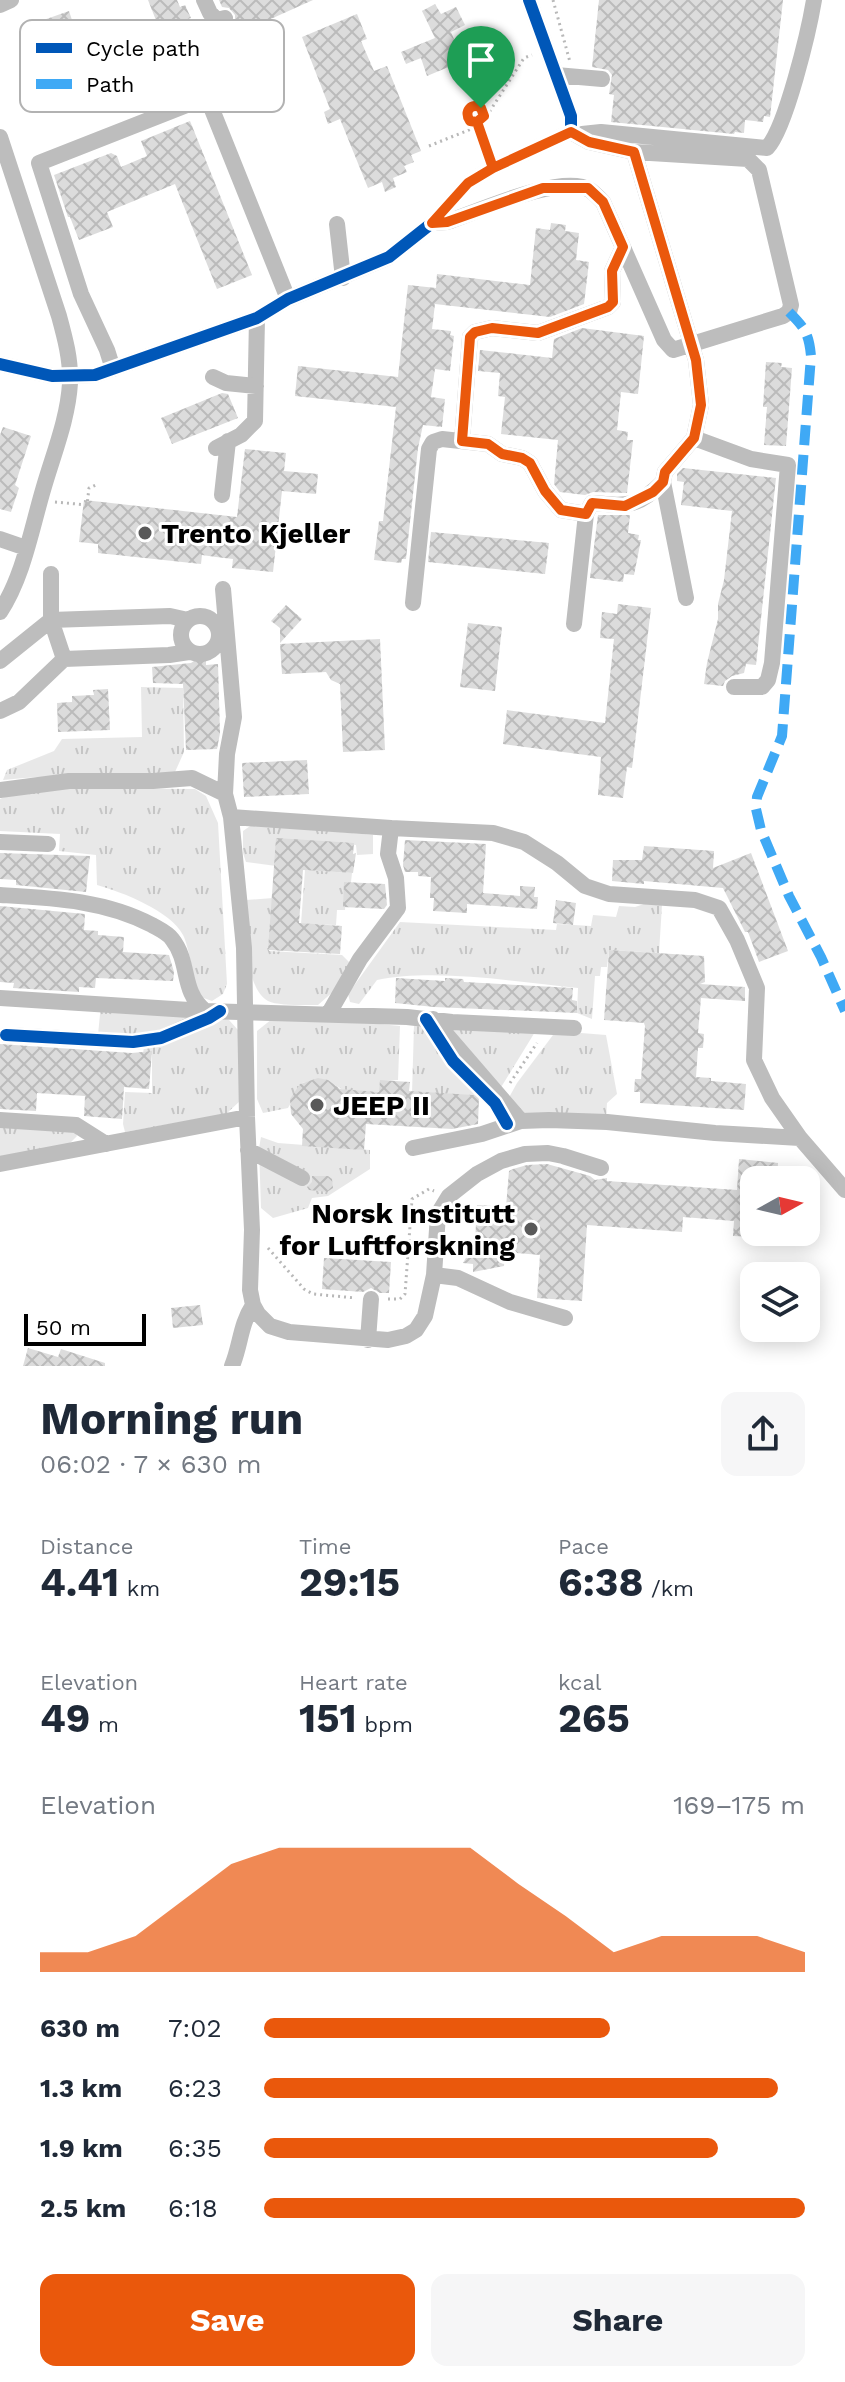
<!DOCTYPE html>
<meta charset="utf-8">
<style>
body{margin:0;font-family:"Work Sans",sans-serif;background:#f6f6f7;color:#1f2937;height:100vh;display:flex;flex-direction:column;font-size:30px;white-space:nowrap}
*{box-sizing:border-box;margin:0}
p{font-size:26px;color:#747a83}
.icon{flex:none;width:44px;height:44px;fill:none;stroke:currentColor;stroke-width:2;stroke-linecap:round;stroke-linejoin:round}
.map{position:relative;height:1366px;overflow:hidden}
.drawer{display:flex;flex-direction:column;background:#fff;flex:1}
.drawer>*{flex:none}
.needle{width:52px;rotate:82deg}
.buttons{position:absolute;left:740px;top:1166px;display:grid;gap:16px}
.buttons a{display:grid;place-items:center;width:80px;height:80px;border-radius:16px;background:#fff;box-shadow:0 4px 20px #0003;font-size:40px}
.scale{position:absolute;left:24px;bottom:20px;width:122px;box-sizing:border-box;padding-left:8px;border:4px solid #000;border-top:0;font-size:22px;line-height:28px;white-space:nowrap;color:#000;-webkit-text-stroke:6px #fff;paint-order:stroke}
.pin{position:absolute;display:grid;place-items:center;width:68px;height:68px;color:#fff;margin:-82px -34px;border-radius:50% 50% 50% 0;rotate:-45deg;box-shadow:0 0 8px #0007}
.pin .icon{rotate:45deg}
.round{display:grid;place-items:center;flex:none;width:84px;height:84px;border-radius:16px;background:#f6f6f7}
.head{display:flex;align-items:center;justify-content:space-between;height:136px;padding:0 40px}
h1{font-size:44px;font-weight:700;line-height:60px}
.figures{display:grid;grid-template-columns:repeat(3,1fr);gap:12px;height:136px;padding:8px 40px}
.figures div{display:grid;align-content:center}
.figures b{font-size:40px;font-weight:700}
.figures small{font-size:22px;font-weight:400}
.figures p{font-size:22px}
.chart{height:224px;padding:16px 40px}
.chart p{display:flex;justify-content:space-between}
.chart svg{width:100%;height:144px;margin-top:8px;fill:#ea580c;opacity:.7}
.primary-button{display:flex;gap:16px;margin-top:auto;padding:16px 40px}
.primary-button a{flex:1;height:92px;border-radius:16px;background:#ea580c;color:#fff;font-size:32px;font-weight:700;line-height:92px;text-align:center}
.primary-button a+a{background:#f6f6f7;color:#1f2937}
ul{padding:0 40px;list-style:none;font-size:26px}
li{display:grid;grid-template-columns:128px 96px 1fr;align-items:center;height:60px}
li i{height:20px;border-radius:10px;background:#ea580c}
.map>svg:first-child{display:block}
</style>
<div class="map">
<svg width="845" height="1366" viewBox="0 0 845 1366">
<defs>
<pattern id="grass-tufts" width="24" height="20" patternUnits="userSpaceOnUse" patternTransform="scale(2)"><rect width="24" height="20" fill="#e8e8e8"/><path d="M3 7l-1-3M5 7V3M7 7l1-3M15 17l-1-3M17 17v-4M19 17l1-3" fill="none" stroke="#c5c5c5"/></pattern>
<pattern id="building-cross-hatch" width="8" height="8" patternUnits="userSpaceOnUse" patternTransform="scale(2)"><rect width="8" height="8" fill="#dcdcdc"/><path d="M0 0l8 8M0 8l8-8" fill="none" stroke="#bbb"/></pattern>
</defs>
<rect width="100%" height="100%" fill="#fff"/>
<!-- grass -->
<path fill="url(#grass-tufts)" d="M141,687l42,1 1,64 -9,20c-57,6 -115,1 -172,8l4,-10 47,-19 8,-12 80,-2z
M68,788l127,1 11,7 12,27 9,161 -4,10 -11,7 -14,-5c-4,-14 -9,-50 -15,-61 -12,-24 -61,-43 -86,-50l-1,-30 -37,-4 1,-17 -60,-3v-32l6,-3z
M253,824l120,11v19l-16,1 -1,-10 -77,-6 -3,27 -30,-4 -3,-9v-22z
M305,870l47,3 -1,9h-4l-2,28h-8l-1,15 -35,-1z
M273,898l-4,53 73,4 8,8 -15,27 -17,15c-12,0 -40,1 -50,-4 -25,-14 -21,-75 -22,-101z
M650,902l12,3 -3,48 -50,-3 -2,17h-6l-1,9h-5l-3,43 -15,-6 1,-25c-61,-6 -142,-20 -201,-8l-18,24 -9,-2 -2,-8 52,-72 156,8 1,-6 34,2 2,-11 23,2 3,-11 16,1z
M101,1004l89,6 8,13 -37,15 -63,-3z
M221,1018l8,2 9,10 2,71 -14,13 -101,18 -2,-8 2,-32 27,1v-38l-9,-1 1,-8z
M272,1019l76,2 52,5 -2,54 -15,1v11l-37,-1 -24,-12 -20,4 -14,25 -25,5 -6,-14v-68z
M414,1026l17,1 22,34 28,32v4l-69,-4z
M442,1027l93,5 -40,65z
M556,1031l50,4 11,59 -10,9 -1,16 -92,-5 -8,-11 11,-20z
M0,1126l75,6 2,4 -10,10 -67,13z
M261,1137l17,6 92,7v19l-42,27 -16,2 -4,10 -35,10 -12,-10 -2,-60z"/>
<!-- building -->
<path fill="url(#building-cross-hatch)" d="M148,0h29l3,7 5,-2 6,13 -6,2 5,13 -3,3 5,6 -45,49 40,-17 7,16 -40,16 -14,-33 -70,28 -32,-79 31,-11 4,12 3,-2 13,33 20,-8 2,3 12,-4 1,2 37,-14z
M219,0h94l-67,30 26,59 -19,8 -19,-48 4,-1 -8,-21 5,-5v-7l-6,-7 -7,-1z
M599,0h184l-13,117 -6,-1 -1,6 -18,-2 -1,13 -9,-1 -1,2 -123,-12 3,-27 -5,-1 3,-19 -4,-5 -16,-3z
M435,4l6,10 15,-7 9,18 -14,7 12,29 -36,15 -6,-18 -15,6 -5,-12 34,-14 -13,-27z
M357,14l10,25 -6,2 13,30 13,-5 34,85 -10,4 3,7 -10,4 3,6 -14,6 3,9 -11,5 -3,-10 -14,6 -28,-69 -12,5 -4,-12 6,-3 -28,-72z
M190,121l62,154 -35,14 -42,-105 -68,28 6,15 -34,13 -9,-23h-2l-14,-42 57,-22 6,3 4,11 26,-11 -6,-15z
M551,223l15,2 -1,6 14,2 -3,27 13,2 -5,42 -34,13 -115,-13 -3,25 19,2 -1,4 4,1 -4,35 -15,-2 -4,28 14,2 -3,28 -19,-2 -5,23 -12,111h-4l-1,4 -27,-3 5,-39h4l13,-114 -101,-11 3,-30 100,11 10,-92 28,3 1,-14 93,11 6,-57 14,2z
M582,328l62,8 -6,58 -17,-2 -4,38 11,2 -1,8h6l-6,53 -34,-1 -8,3 -25,-3 -6,-8 4,-44 -57,-6 4,-37 -7,-1 2,-23 -22,-2 2,-21 72,8 2,-19z
M766,362l16,1 -1,4 11,1 -6,78 -22,-1 3,-38h-4z
M222,393l6,1 10,24 -66,26 -11,-26z
M3,427l28,9 -16,49 4,3 -8,24 -11,-3v-74z
M245,449l41,4 -2,18 34,3 -2,20 -34,-3 -9,81 -41,-4 1,-9 -17,-2 -14,-2 -1,9 -103,-11v-9l-19,-2 5,-42 153,17z
M683,468l93,10 -20,187 -10,-1 -2,9 -12,3 -7,5 -2,5 -19,-2 3,-21 11,-44v-15l6,-24 8,-69 -51,-6 3,-23 -7,-1v-7z
M598,515h32l-2,18 11,2 -1,5h3l-7,35 -10,-1 -1,8 -33,-4z
M431,532l118,11 -4,31 -117,-12z
M618,604l33,4 -19,160 -5,-1 -4,31 -25,-3 3,-38 -98,-13 4,-34 98,13 9,-84 -14,-1 2,-26 15,2z
M286,605l16,14 -22,24v-15l-9,-7z
M468,623l34,4 -7,64 -35,-4z
M380,639l5,111 -42,2 -3,-68 -9,-4 -5,-8 -44,2 -2,-30z
M197,659h9v6l12,-1 2,69 -3,16 -31,1 -3,-66 -30,-1 -1,-16 39,-4z
M108,689l2,41 -52,2 -1,-29 15,-1v-6l22,-1 -1,-5z
M307,760l2,34 -65,3 -2,-34z
M276,838l78,5 -1,11 3,-1 -3,20 -50,-3 -4,53 43,3 -2,28 -72,-4z
M405,840l81,4 -3,49 37,3v-10l15,1 -1,10h4l-1,12 -70,-5v9l-34,-2 1,-13h-4l1,-21 -13,-1v-4h-13l-2,-7z
M644,846l70,5 -1,17 38,-15 37,98 -29,11 -11,-30h-3l-22,-44 -79,-7v3l-32,-3 1,-21h29z
M0,853l90,3 -4,36 -70,-7v-5l-16,-1z
M344,882l41,2 2,21 -3,4 -41,-2z
M556,900l20,3 -3,22 -20,-2z
M0,906l85,8 -1,16 14,1v4l26,2 -1,15 46,3 5,17 -1,9 -77,-3 -1,10 -16,-1v5l-66,-4 1,-5 -14,-1z
M609,950l95,6 1,26 -5,2 45,3v14l-44,-3 -3,35 6,1 -1,14h-5l-2,29 15,1v3l35,3 -2,26 -104,-7v-11h-6l1,-13h6l4,-53 -1,-3 -40,-3z
M396,978l49,3v-3l18,1 1,3 109,6 -1,12 5,1v12l-143,-6 -39,-4z
M0,1044l132,9 20,-2 -3,38 -25,-2 -2,32 -38,-3 1,-20 -48,-3 -1,18 -36,-2z
M318,1078l10,2 12,9 39,3 1,-12 30,2 -1,9 64,4 6,2 -1,27 -26,5 -86,-5 -2,26 -62,-4 1,-17 -12,-15 -1,-15 10,-15z
M739,1159l39,4 -1,17h-23v57l-21,-1 1,-15 -51,-4 -1,15 -95,-7 -5,76 -45,-3 3,-43 -35,-3 -1,14 -31,6v-8l-10,-1 12,-21 2,-37 29,2 3,-36 4,-2 14,-4 20,-1 43,12 5,4 12,-2v3l130,9z
M312,1176h16l4,3 1,9 -6,4 -18,-2 -2,-3 5,-5z
M324,1258l67,4 -2,31h-9l-9,-5 -8,4 -41,-3z
M200,1305l3,20 -30,3 -2,-20z
M28,1348l30,9 3,-8 44,14v3h-82z"/>
<g fill="none" stroke-linecap="round" stroke-linejoin="round">
<!-- path -->
<path stroke="#b8b8b8" stroke-width="3" stroke-dasharray="2 4" stroke-linecap="butt" d="M553,0l17,62
M467 114a8 8 0 1 1 16 0a8 8 0 1 1-16 0Z
M479,125l9,27
M429,146l52,-21 43,-67 8,-3
M55,502l32,3 2,-17 9,-4
M510,1083l27,-40
M268,1248l36,41 9,5 43,4
M388,1299h12l5,-5 7,-95 17,-10 5,2"/>
<!-- minor -->
<path stroke="#bdbdbd" stroke-width="16" d="M204,0l6,13 7,7 8,-2
M529,0l42,116v16
M0,5l11,-5
M556,75l46,4
M582,134l19,-2 166,16c19,-20 42,-118 47,-148
M0,137l59,179c6,22 12,44 11,67 -2,36 -17,72 -27,107 -12,41 -20,87 -43,122
M634,152l62,208 5,45 -7,33 57,21 37,6 -16,198 -4,17 -6,7h-28
M432,223l15,-1c30,-10 114,-49 143,-32 4,3 9,8 13,12l61,138 9,10 110,-34 6,-4 2,-7 -32,-135 -11,-11 -114,-7 -45,-10 -18,-10
M337,224l6,54
M0,364l52,12 43,-1 162,-57 31,-19 101,-42 43,-34 36,-40 24,-15 79,-36
M113,369l-6,-19 -26,-56 -42,-131 168,-66 81,202
M213,377l13,6 30,3
M462,441l8,-104 5,-5 17,-4 46,5 70,-26 5,-5 -1,-31 11,-24
M216,448l25,-13 14,-14 2,-103
M222,495l6,-54
M586,514l6,-11c35,3 45,5 71,-21
M0,539l26,9
M51,574v46l13,39
M223,589l11,128 -7,37 -2,40 6,23 13,131 3,169 5,113 -2,60 3,15 5,9 12,12 19,6 99,8 18,-4 10,-6 9,-14 9,-41 4,-61 11,-18 28,-22 24,-13 24,-7 23,-1 15,3 38,12
M686,598l-23,-116 2,-10 29,-34
M413,603l16,-154 4,-7 9,-3 46,5 14,10 20,4 8,5 15,28 16,19 25,4 -12,110
M181 635a19 19 0 1 1 38 0a19 19 0 1 1-38 0Z
M0,661l51,-41 119,-4 18,4
M0,711l19,-9 45,-43 105,-4 20,-3
M0,790l69,-9h84l39,-3 33,16
M231,817l160,11
M0,842l48,2
M0,895c52,3 105,5 152,30 7,4 16,8 20,14 19,24 8,51 33,72
M0,998l205,13 202,6 45,5 122,6
M329,1013l31,-54 38,-51 -2,-30 -8,-24 3,-26 102,5 31,9 33,21 28,23 24,8 86,6 24,8 18,32 20,48 -3,72 18,38 28,40
M433,1019l88,102
M6,1035l127,7 28,-4 58,-26
M0,1120l76,5 30,19
M413,1148l69,-14 39,-13 28,-1 58,2 108,11 85,5 45,52
M248,1150l54,28
M0,1164l247,-47
M434,1275l24,3 52,24 55,16
M368,1340l3,-41
M232,1366c9,-22 8,-41 21,-61"/>
<!-- quiet -->
<path stroke="#3fa9f5" stroke-width="10" stroke-dasharray="20 10" stroke-linecap="butt" d="M789,312c16,16 20,22 22,44l-29,380 -25,61 -1,12 5,21 28,66 32,61 24,54"/>
<!-- cycleway casing -->
<g stroke="#fff" stroke-width="17">
<path id="cycleway" d="M0,364l52,12 43,-1 162,-57 31,-19 101,-42 43,-34 36,-40 24,-15 79,-36v-16l-42,-116
M426,1019l27,42 42,42 12,21
M6,1035l127,7 28,-4 48,-20 11,-7"/>
</g>
<!-- cycleway -->
<use href="#cycleway" stroke="#0057b8" stroke-width="12"/>
</g>
<g fill="none" stroke-linecap="round" stroke-linejoin="round">
<!-- route casing -->
<g stroke="#fff" stroke-width="16">
<path id="route" d="M481,108l3,8 -7,6 16,46 78,-36 18,10 45,10 62,208 5,45 -7,33 -29,34 -2,10 -10,10 -28,14 -33,-3 -6,11 -25,-4 -16,-19 -15,-28 -8,-5 -20,-4 -14,-10 -26,-3 8,-104 5,-5 17,-4 46,5 70,-26 5,-5 -1,-31 11,-24 -20,-45 -15,-14h-45l-96,34 -15,1 36,-40 25,-15 -16,-46 -7,-1c-7,-10 2,-19 11,-13"/>
</g>
<!-- route -->
<use href="#route" stroke="#ea580c" stroke-width="10"/>
</g>
<!-- markers -->
<g fill="#595959" stroke="#fff" stroke-width="3">
<circle cx="145" cy="533" r="8"/>
<circle cx="317" cy="1105" r="8"/>
<circle cx="531" cy="1229" r="8"/>
</g>
<g text-anchor="middle" stroke-width="6" stroke-linejoin="round" paint-order="stroke">
<!-- poi labels -->
<g font-size="28" font-weight="bold" fill="#000" stroke="#fff" text-anchor="start">
<text x="161" y="543">Trento Kjeller</text>
<text x="333" y="1115">JEEP II</text>
<text x="515" y="1223" text-anchor="end">Norsk Institutt<tspan x="515" dy="32">for Luftforskning</tspan></text>
</g>
</g>
<!-- legend -->
<rect x="20" y="20" width="264" height="92" rx="12" fill="#fff" stroke="#b2b2b2" stroke-width="2"/>
<rect x="36" y="43" width="36" height="10" fill="#0057b8"/>
<rect x="36" y="79" width="36" height="10" fill="#3fa9f5"/>
<g font-size="22" fill="#000">
<text x="86" y="56">Cycle path</text>
<text x="86" y="92">Path</text>
</g>
</svg>
<div class="buttons">
<a><svg class="needle" viewBox="-14 -14 28 28"><path d="M0-13l5 13h-10z" fill="#e53935"/><path d="M0 13l5-13h-10z" fill="#747a83"/></svg></a>
<a><svg class="icon" aria-label="layers" viewBox="0 0 24 24"><path d="M12 4l9 5-9 5-9-5zM3 14l9 5 9-5"/></svg></a>
</div>
<div class="scale">50 m</div>
<div class="pin" style="left:481px;top:108px;background:#1e9e55"><svg class="icon" aria-label="arrive" viewBox="0 0 24 24"><path d="M6 21V4h12l-3 4 3 4H6"/></svg></div>
</div>
<section class="drawer">
<div class="head"><div><h1>Morning run</h1><p>06:02 · 7 × 630 m</p></div><a class="round"><svg class="icon" aria-label="share" viewBox="0 0 24 24"><path d="M12 15V3M7 8l5-5 5 5M5 13v7h14v-7"/></svg></a></div>
<div class="figures">
<div><p>Distance</p><b>4.41<small> km</small></b></div>
<div><p>Time</p><b>29:15</b></div>
<div><p>Pace</p><b>6:38<small> /km</small></b></div>
</div>
<div class="figures">
<div><p>Elevation</p><b>49<small> m</small></b></div>
<div><p>Heart rate</p><b>151<small> bpm</small></b></div>
<div><p>kcal</p><b>265</b></div>
</div>
<div class="chart"><p><span>Elevation</span>169–175 m</p>
<svg viewBox="0 0 160 44" preserveAspectRatio="none"><path d="M0 44V38L10 38L20 33L30 22L40 11L50 6L60 6L70 6L80 6L90 6L100 17L110 27L120 38L130 33L140 33L150 33L160 38V44z"/></svg>
</div>
<ul>
<li><b>630 m</b>7:02<i style="width:64%"></i></li>
<li><b>1.3 km</b>6:23<i style="width:95%"></i></li>
<li><b>1.9 km</b>6:35<i style="width:84%"></i></li>
<li><b>2.5 km</b>6:18<i style="width:100%"></i></li>
</ul>
<div class="primary-button"><a>Save</a><a>Share</a></div>
</section>
